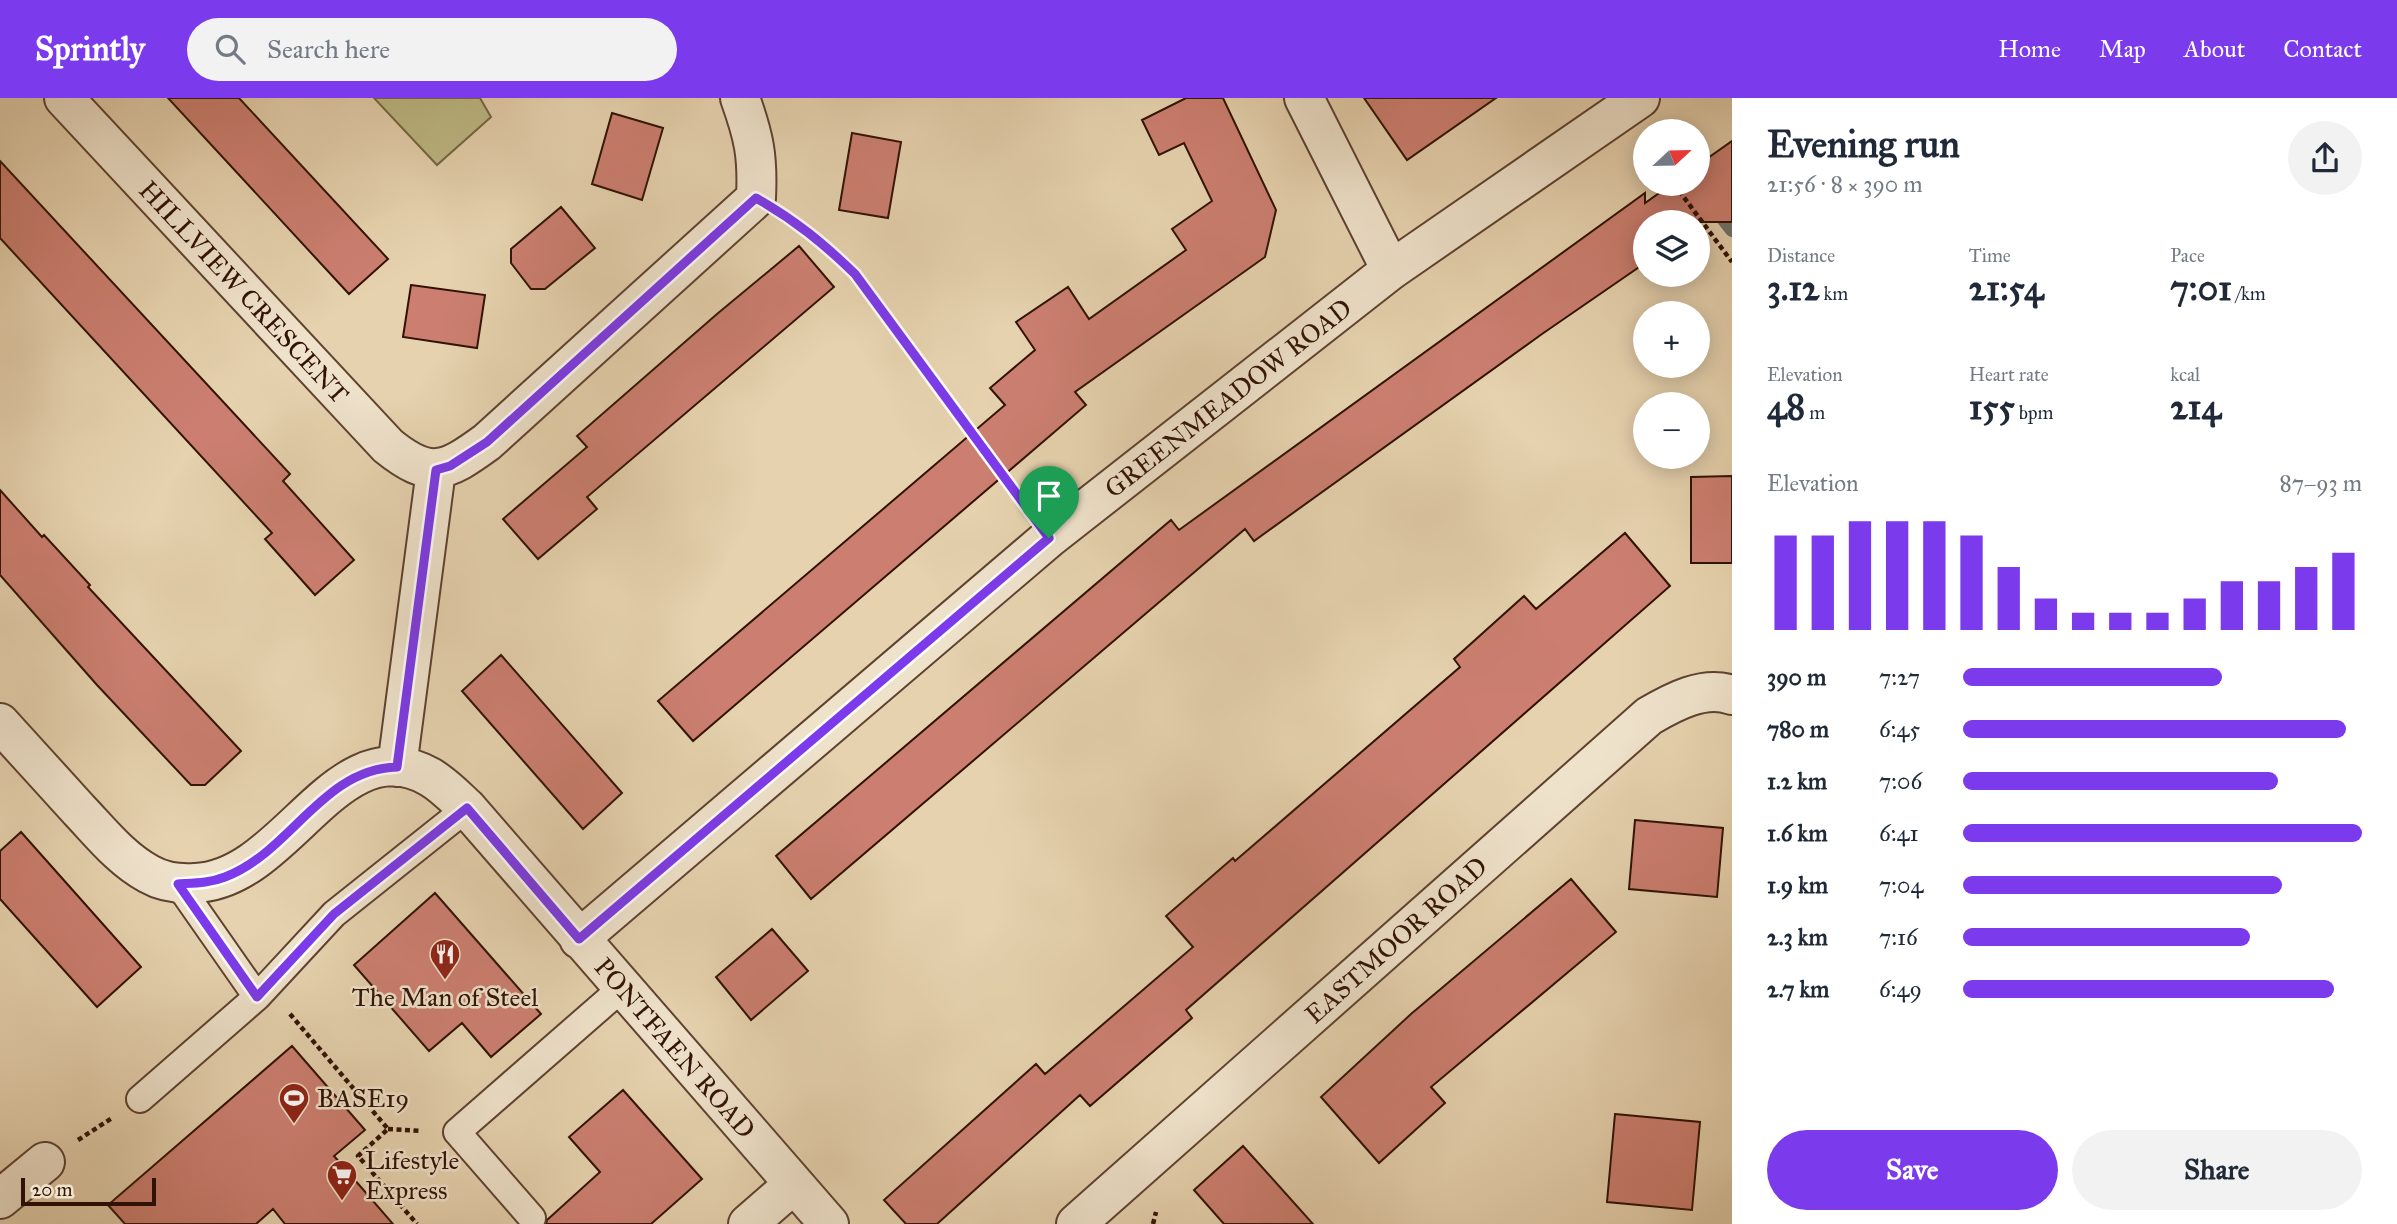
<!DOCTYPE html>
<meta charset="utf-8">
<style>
body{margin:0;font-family:"IM FELL Great Primer",serif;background:#f2f2f3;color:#1f2937;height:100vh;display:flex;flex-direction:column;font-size:26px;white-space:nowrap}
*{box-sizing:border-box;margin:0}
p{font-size:23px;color:#747a83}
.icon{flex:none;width:38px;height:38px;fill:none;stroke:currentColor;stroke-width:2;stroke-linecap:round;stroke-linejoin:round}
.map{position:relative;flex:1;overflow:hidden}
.details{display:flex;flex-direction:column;background:#fff;width:665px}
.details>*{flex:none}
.needle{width:46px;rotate:68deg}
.controls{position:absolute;left:1633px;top:21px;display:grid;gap:14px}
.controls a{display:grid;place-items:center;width:77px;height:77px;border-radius:50%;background:#fff;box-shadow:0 4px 18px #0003;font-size:35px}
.scale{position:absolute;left:21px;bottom:18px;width:135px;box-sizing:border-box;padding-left:7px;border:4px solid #311205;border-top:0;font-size:19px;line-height:24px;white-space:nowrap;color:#311205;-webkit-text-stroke:5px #efe2cb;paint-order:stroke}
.pin{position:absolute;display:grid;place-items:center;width:60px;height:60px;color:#fff;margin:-72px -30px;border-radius:50% 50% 50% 0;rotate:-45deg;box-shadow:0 0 7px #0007}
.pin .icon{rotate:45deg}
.round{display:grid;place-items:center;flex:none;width:74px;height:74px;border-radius:37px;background:#f2f2f3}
.overview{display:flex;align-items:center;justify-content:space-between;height:119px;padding:0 35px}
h1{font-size:38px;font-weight:700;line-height:52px}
.stats{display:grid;grid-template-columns:repeat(3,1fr);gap:10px;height:119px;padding:7px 35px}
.stats div{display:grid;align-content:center}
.stats b{font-size:35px;font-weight:700}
.stats small{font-size:19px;font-weight:400}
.stats p{font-size:19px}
.chart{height:196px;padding:14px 35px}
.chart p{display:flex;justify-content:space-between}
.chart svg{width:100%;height:126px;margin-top:7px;stroke:#7c3aed;stroke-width:6}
.primary-button{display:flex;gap:14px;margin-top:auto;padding:14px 35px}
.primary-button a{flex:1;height:80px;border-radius:42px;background:#7c3aed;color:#fff;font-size:28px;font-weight:700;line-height:80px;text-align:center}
.primary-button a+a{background:#f2f2f3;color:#1f2937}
ul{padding:0 35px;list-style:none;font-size:23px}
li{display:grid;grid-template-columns:112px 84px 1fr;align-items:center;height:52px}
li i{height:18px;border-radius:9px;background:#7c3aed}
header{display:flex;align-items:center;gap:42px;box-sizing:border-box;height:98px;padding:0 35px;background:#7c3aed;color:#fff}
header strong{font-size:33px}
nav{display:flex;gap:38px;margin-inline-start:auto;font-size:24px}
.search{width:490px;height:63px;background:#f2f2f3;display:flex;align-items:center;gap:18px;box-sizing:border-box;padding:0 24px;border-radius:38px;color:#747a83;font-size:26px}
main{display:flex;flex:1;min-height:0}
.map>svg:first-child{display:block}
</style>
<header>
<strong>Sprintly</strong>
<div class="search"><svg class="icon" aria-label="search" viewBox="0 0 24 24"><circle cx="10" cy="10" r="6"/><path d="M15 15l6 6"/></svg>Search here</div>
<nav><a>Home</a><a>Map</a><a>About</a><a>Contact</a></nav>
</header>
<main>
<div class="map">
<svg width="1732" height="1126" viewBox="0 0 1732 1126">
<rect width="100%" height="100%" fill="#e6d2af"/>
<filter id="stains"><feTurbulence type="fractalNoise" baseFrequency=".00286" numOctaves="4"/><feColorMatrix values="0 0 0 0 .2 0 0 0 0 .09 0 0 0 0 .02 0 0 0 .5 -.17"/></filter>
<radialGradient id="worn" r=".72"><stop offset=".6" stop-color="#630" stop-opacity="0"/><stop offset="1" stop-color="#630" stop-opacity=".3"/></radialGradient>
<!-- green -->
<path fill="#bdb985" stroke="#776645" stroke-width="2" d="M374,0h106l11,19 -54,48z"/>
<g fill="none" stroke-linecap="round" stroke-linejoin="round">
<!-- stream -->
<path stroke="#6e746c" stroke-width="14" d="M1696,86l36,46"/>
</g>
<!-- building -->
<path fill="#cc7f71" stroke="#311205" stroke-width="2" d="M168,0h71l149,161 -39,35z
M1186,0h37l53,112 -11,47 -190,135 11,13 -393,336 -35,-40 347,-296 -15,-17 45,-38 -19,-28 52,-35 21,32 97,-69 -14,-21 40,-28 -28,-58 -25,12 -17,-35z
M1364,0h132l-89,62z
M612,15l51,15 -21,72 -50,-16z
M852,35l49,9 -13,76 -49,-8z
M1732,43v81h-87v41l-103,71 -288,207 -9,-12 -434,370 -35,-43 395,-336 8,10 466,-337v10l27,-19h26v-19z
M0,63l290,313 -7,7 71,79 -39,35 -50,-56 7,-6 -272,-295z
M561,109l34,41 -50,41h-14l-20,-26v-14z
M799,148l35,41 -247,210 10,12 -59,50 -35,-40 84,-72 -10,-11 140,-122z
M411,187l74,10 -8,53 -74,-11z
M1732,378v87h-41v-86z
M0,392l42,47 2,-2 46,50 -2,2 153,164 -36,34h-14l-94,-100 -97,-110z
M1625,435l45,53 -484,424 6,8 -102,88 -10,-11 -143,129h-31l-22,-24 152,-136 9,10 148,-127 -27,-31 67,-58 2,3 225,-194 -6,-8 70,-63 12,13z
M501,557l121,138 -39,36 -121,-138z
M1635,722l88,8 -6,69 -88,-8z
M21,734l120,135 -44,40 -97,-108v-48z
M1571,781l45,53 -185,155 14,16 -66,60 -58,-66 90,-83z
M435,795l106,121 -50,43 -29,-34 -33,28 -75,-86z
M772,831l36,42 -57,49 -35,-43z
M292,948l73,84 -31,26 59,68h-108l-12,-15 -17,15h-131l-17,-19z
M623,992l79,89 -51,45h-105l1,-4 53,-48 -31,-35z
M1615,1016l85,8 -8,88 -85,-8z
M1243,1048l44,49 26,29h-89l-30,-34z"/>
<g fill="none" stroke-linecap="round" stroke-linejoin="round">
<!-- service casing -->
<g stroke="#5e4230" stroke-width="30">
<path id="service" d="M257,899l77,-83 133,-106
M140,1001l117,-102 -79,-113
M532,1120l-75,-86 165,-144"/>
</g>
<!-- minor casing -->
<g stroke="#5e4230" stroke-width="42">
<path id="minor" d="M64,0l324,348c42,34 58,26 99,-4l269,-244c2,-42 -2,-61 -16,-100
M1304,0l87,172
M0,625c26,29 53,58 79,87 21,22 42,49 70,64 14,8 30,10 46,9 93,-3 141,-158 235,-106 14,8 25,20 37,31l362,416
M397,669l39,-297
M579,841l470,-401 342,-268 249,-172
M0,1101l45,-37
M748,1126l46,-40
M1076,1126l573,-508c24,-14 55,-31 83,-21"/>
</g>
<!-- path -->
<path stroke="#311205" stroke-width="4.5" stroke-dasharray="5 3.5" stroke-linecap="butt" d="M1674,86l58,78
M793,121l32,25 30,30 170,231
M290,916l98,115 -30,27 59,68
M388,1031l34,2
M78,1042l34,-22
M1153,1126l3,-12"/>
<!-- service -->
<use href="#service" stroke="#efe2cb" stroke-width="26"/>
<!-- minor -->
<use href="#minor" stroke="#efe2cb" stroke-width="38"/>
</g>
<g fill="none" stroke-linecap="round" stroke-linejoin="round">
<!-- route casing -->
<g stroke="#fff" stroke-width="14">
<path id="route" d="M756,100c39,22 67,45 99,76l194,264 -470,401 -112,-131 -133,106 -77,83 -79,-113c16,-1 32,-1 47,-7 66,-25 97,-108 172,-110l39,-297 14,-4 37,-24z"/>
</g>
<!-- route -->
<use href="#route" stroke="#7c3aed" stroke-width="9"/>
</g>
<!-- icons -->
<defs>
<g id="restaurant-pin" transform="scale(1.575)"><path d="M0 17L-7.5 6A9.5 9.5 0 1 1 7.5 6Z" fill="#8f2418" stroke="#efe2cb"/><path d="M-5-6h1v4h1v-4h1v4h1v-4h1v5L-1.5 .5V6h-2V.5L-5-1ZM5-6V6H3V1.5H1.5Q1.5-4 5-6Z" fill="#fff"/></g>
<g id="stadium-pin" transform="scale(1.575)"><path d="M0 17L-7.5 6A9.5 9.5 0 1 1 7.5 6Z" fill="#8f2418" stroke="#efe2cb"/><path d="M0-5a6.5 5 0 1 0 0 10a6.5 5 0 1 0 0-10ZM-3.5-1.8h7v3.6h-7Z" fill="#fff"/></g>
<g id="supermarket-pin" transform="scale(1.575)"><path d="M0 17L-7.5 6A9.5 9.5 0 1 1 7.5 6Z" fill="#8f2418" stroke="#efe2cb"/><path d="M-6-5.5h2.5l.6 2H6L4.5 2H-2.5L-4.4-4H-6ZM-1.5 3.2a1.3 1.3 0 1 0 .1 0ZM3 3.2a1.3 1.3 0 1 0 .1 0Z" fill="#fff"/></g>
</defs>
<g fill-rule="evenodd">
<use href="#restaurant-pin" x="445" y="856"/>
<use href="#stadium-pin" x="294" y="1000"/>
<use href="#supermarket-pin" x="342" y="1077"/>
</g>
<g text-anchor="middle" stroke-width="5" stroke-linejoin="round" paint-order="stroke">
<!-- street labels -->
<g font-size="26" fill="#311205" stroke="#efe2cb">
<text transform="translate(244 194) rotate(47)" y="9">HILLVIEW CRESCENT</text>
<text transform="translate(1228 300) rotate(-38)" y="9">GREENMEADOW ROAD</text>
<text transform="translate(1396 842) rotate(-42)" y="9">EASTMOOR ROAD</text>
<text transform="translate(675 950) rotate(49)" y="9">PONTFAEN ROAD</text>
</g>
<!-- poi labels -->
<g font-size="26" fill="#311205" stroke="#efe2cb" text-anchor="start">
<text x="445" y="908" text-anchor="middle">The Man of Steel</text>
<text x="317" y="1009">BASE19</text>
<text x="365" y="1071">Lifestyle<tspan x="365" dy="30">Express</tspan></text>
</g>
</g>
<rect width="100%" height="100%" filter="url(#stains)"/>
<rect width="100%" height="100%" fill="url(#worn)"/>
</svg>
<div class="controls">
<a><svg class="needle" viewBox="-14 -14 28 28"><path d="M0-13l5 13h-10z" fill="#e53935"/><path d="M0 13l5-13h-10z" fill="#747a83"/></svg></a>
<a><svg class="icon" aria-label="layers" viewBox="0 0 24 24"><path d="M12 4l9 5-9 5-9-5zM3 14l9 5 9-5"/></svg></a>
<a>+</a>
<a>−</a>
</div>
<div class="scale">20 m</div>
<div class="pin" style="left:1049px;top:440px;background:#1e9e55"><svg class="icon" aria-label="arrive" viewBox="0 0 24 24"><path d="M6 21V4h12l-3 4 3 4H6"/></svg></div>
</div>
<section class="details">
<div class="overview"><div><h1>Evening run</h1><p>21:56 · 8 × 390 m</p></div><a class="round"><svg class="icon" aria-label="share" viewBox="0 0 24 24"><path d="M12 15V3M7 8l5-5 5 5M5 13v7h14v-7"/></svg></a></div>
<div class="stats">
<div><p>Distance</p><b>3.12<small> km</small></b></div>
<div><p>Time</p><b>21:54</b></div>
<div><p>Pace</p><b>7:01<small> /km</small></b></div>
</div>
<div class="stats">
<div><p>Elevation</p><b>48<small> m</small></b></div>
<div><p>Heart rate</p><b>155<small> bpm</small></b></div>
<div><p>kcal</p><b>214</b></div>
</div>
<div class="chart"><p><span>Elevation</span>87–93 m</p>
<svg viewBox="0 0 160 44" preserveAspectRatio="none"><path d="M5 44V11M15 44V11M25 44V6M35 44V6M45 44V6M55 44V11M65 44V22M75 44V33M85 44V38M95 44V38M105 44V38M115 44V33M125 44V27M135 44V27M145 44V22M155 44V17"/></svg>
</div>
<ul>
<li><b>390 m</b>7:27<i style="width:65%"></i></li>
<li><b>780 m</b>6:45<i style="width:96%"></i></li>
<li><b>1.2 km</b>7:06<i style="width:79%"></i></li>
<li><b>1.6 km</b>6:41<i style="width:100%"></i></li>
<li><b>1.9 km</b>7:04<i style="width:80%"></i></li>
<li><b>2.3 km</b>7:16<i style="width:72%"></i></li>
<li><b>2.7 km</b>6:49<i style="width:93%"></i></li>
</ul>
<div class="primary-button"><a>Save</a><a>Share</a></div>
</section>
</main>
